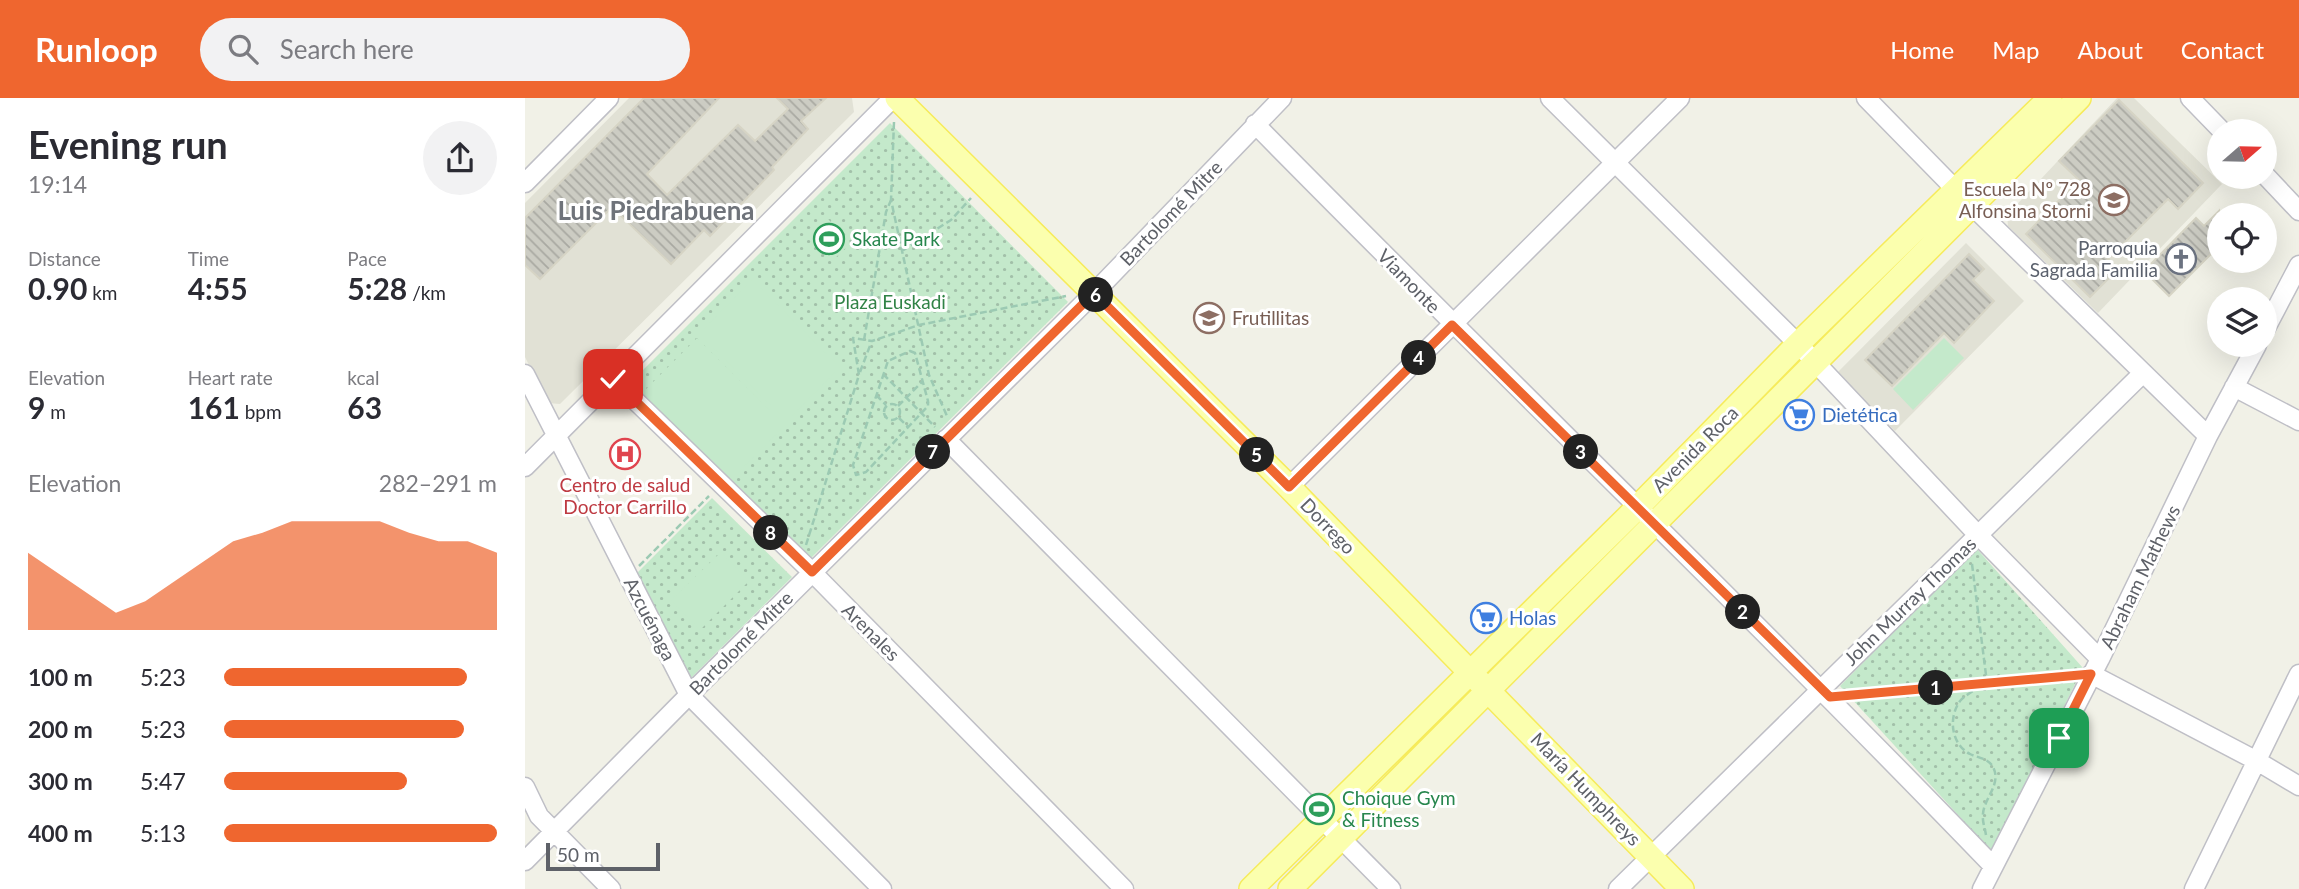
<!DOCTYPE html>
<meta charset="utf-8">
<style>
body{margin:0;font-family:Lato,sans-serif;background:#f2f2f3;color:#2b2b33;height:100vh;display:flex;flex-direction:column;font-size:26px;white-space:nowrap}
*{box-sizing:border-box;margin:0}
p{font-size:23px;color:#7c7c81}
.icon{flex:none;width:38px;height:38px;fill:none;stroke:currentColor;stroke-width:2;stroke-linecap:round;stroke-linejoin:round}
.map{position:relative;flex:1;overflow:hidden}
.panel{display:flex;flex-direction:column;background:#fff;width:525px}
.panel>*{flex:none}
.needle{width:46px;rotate:70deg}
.buttons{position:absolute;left:1682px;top:21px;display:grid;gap:14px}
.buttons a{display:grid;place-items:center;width:70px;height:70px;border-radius:50%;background:#fff;box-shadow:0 7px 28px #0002;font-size:35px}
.scale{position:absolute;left:21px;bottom:18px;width:114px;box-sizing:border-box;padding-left:7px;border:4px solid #5e6168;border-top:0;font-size:19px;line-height:24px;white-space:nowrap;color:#5e6168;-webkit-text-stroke:5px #fff;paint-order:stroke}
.pin{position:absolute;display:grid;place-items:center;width:60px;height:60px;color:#fff;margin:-30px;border-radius:14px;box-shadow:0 4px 10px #0006}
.km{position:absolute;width:35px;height:35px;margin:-18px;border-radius:50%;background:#222;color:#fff;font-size:19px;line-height:35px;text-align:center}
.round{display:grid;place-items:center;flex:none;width:74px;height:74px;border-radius:37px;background:#f2f2f3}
.head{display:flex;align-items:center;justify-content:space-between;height:119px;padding:0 28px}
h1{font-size:38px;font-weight:700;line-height:52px}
.stats{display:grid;grid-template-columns:repeat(3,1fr);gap:10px;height:119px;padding:7px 28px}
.stats div{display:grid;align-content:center}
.stats b{font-size:30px;font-weight:700}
.stats small{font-size:19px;font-weight:400}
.stats p{font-size:19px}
.chart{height:196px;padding:14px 28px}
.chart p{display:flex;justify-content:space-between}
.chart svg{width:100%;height:126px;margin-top:7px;fill:#ef662f;opacity:.7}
ul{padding:0 28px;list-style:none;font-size:23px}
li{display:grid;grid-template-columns:112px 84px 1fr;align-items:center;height:52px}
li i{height:18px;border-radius:9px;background:#ef662f}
header{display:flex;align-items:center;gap:42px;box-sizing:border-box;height:98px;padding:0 35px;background:#ef662f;color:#fff}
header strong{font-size:33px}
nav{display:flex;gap:38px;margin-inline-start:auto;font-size:24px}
.search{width:490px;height:63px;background:#f2f2f3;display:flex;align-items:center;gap:18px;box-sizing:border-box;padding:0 24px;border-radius:38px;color:#7c7c81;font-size:26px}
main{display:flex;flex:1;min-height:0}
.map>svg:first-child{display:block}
</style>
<header>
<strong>Runloop</strong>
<div class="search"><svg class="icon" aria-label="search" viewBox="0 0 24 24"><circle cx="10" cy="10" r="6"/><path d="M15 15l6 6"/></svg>Search here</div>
<nav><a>Home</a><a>Map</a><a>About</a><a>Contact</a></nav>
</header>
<main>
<section class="panel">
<div class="head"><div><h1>Evening run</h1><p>19:14</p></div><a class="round"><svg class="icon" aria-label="share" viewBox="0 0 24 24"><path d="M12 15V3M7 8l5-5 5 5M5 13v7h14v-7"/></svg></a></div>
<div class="stats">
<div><p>Distance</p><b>0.90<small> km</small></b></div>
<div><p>Time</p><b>4:55</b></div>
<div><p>Pace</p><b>5:28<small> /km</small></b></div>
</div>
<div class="stats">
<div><p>Elevation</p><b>9<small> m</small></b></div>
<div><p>Heart rate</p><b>161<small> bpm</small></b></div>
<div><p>kcal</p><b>63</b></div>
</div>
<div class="chart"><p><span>Elevation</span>282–291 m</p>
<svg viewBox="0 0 160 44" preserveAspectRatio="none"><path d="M0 44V17L10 24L20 31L30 38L40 34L50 27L60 20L70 13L80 10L90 6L100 6L110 6L120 6L130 10L140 13L150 13L160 17V44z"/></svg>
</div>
<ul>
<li><b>100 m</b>5:23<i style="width:89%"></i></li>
<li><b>200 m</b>5:23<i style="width:88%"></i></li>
<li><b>300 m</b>5:47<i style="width:67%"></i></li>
<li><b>400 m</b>5:13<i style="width:100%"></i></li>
</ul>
</section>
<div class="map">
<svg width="1774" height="791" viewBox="0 0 1774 791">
<defs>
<pattern id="grass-dots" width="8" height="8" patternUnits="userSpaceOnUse" patternTransform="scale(1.75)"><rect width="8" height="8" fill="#c4e9cb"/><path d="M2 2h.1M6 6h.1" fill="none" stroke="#a2c0a9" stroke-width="1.8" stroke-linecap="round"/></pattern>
<pattern id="building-back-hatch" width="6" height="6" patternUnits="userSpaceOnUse" patternTransform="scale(1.75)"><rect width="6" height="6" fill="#ccccc3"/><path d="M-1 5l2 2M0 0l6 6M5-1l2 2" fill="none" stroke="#a9a9a2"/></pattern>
</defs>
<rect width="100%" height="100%" fill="#f1f1e7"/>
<!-- education -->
<path fill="#e1e1d5" d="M104,0h223l2,14 -294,292 -12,-1 -23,-46v-154z
M1592,0h17l88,86 -124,129 -90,-87 -1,-11z
M1441,145l58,58 -129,130 -58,-58z"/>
<!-- grass -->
<path fill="url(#grass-dots)" d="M365,25l178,179 -260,259 -177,-179z
M187,400l80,79 -105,105 -53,-106z
M1451,450l107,120 -91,184 -152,-166z"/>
<!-- pitch -->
<path fill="#c4e9cb" d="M302,120l24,25 -19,18 -25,-25z
M227,182l88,87 -53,54 -88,-87z
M172,240l88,87 -53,54 -88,-88z
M1419,240l20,20 -51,52 -20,-21z
M196,454l28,29 -49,49 -29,-30z"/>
<!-- building -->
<path fill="url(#building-back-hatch)" stroke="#d6d4c5" stroke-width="2" d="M119,0h75l-72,76 20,21 71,-70 17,16 33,-32 -11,-11h49l-25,23 7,8 -36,38 2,3 -64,66 -6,-6 -33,34 -59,-57 -72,72 -15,-14v-47z
M1594,2l84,83 -25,26 -10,-10 -60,60 10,10 -28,28 -64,-63 53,-54 -20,-19z
M1694,113v35l-50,50 -25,-25 52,-53 8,8z
M1444,156l15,15 -11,11 21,21 -40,42 -10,-10 -52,53 -27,-26z"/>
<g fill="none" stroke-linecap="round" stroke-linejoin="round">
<!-- minor casing -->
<g stroke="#bfbfc6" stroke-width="21">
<path id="minor" d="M1025,0l248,246 180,191 122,124
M1341,0l91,93 251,245
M1665,0l32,33
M730,26c245,249 496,491 738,742
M1740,77l34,36
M0,85l84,-85
M1740,232l34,-65
M0,276l164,321 193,194
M88,281l199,193 312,317
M1709,289l65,34
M421,341l445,450
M0,369l368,-369
M764,389l391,-389
M1566,576l166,87 42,25
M0,689l14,29 72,73
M0,763l164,-166 405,-402 188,-195
M1093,791l525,-516
M1457,791l118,-230 108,-223 49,-91
M1669,791l105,-215"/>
</g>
<!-- major casing -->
<g stroke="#f6eb5b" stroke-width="26">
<path id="major" d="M372,0l392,389 393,402
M726,791l386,-381 161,-164 252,-246
M765,791l789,-791"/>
</g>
<!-- path -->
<path stroke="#9ccab3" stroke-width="2.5" stroke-dasharray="7 3.5" stroke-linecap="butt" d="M369,24l-3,78 38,175 18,41
M377,153l49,-31 20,-22
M339,242l22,-128 5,-12
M385,253l5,2 13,48v5l-62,66 -10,3 -3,-10 35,-104z
M335,274l11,-29
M358,276l52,53
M351,297l10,10
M359 314a8 8 0 1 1 16 0a8 8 0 1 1-16 0Z
M373,308l25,-25
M374,320l9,9
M281,447l53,-170 -6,-37 19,3 47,-16 147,-29
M1447,466l15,119c-8,5 -21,11 -27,18 -12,17 -9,43 10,53 8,4 18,4 23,13 9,17 -9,31 -10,47 -1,7 2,14 3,21
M114,468l70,-70
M1325,597l224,-20"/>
<!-- minor -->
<use href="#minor" stroke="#fff" stroke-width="18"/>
<!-- major -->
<use href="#major" stroke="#fbffae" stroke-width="23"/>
</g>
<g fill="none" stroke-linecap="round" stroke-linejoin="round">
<!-- route casing -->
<g stroke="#fff" stroke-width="14">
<path id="route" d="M88,281l199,193 282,-279 195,194 163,-162 378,372 261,-23 -32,64"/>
</g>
<!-- route -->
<use href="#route" stroke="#ef662f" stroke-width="9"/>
</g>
<!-- icons -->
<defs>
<g id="school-ring" transform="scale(1.575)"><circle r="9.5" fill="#fff" stroke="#8d6e63" stroke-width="1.5"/><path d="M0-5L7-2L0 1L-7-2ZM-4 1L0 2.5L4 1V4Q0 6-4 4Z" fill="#8d6e63"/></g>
<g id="stadium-ring" transform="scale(1.575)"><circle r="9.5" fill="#fff" stroke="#2e9e5b" stroke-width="1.5"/><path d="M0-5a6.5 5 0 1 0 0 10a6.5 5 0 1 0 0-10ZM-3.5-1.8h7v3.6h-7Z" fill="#2e9e5b"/></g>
<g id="church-ring" transform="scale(1.575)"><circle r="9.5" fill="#fff" stroke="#6b7280" stroke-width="1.5"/><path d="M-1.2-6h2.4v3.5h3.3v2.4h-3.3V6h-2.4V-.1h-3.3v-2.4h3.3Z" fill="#6b7280"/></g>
<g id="supermarket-ring" transform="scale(1.575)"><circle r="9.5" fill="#fff" stroke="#3f7fe0" stroke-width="1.5"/><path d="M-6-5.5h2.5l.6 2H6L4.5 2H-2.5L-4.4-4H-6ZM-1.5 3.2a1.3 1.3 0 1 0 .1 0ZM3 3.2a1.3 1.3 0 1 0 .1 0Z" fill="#3f7fe0"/></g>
<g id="hospital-ring" transform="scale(1.575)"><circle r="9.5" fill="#fff" stroke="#e0444e" stroke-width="1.5"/><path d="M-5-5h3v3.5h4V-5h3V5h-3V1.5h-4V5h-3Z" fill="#e0444e"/></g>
</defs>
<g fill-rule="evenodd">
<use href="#school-ring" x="1589" y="102"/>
<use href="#stadium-ring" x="304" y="141"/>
<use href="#church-ring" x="1656" y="161"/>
<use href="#school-ring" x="684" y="220"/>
<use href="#supermarket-ring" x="1274" y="317"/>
<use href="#hospital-ring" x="100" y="356"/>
<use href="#supermarket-ring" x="961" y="520"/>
<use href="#stadium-ring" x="794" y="711"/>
</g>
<g text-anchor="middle" stroke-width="6" stroke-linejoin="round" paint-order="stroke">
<!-- education labels -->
<g font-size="19" fill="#785e54" stroke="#fff" text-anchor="end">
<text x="1566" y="98">Escuela Nº 728<tspan x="1566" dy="22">Alfonsina Storni</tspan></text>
<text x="707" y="227" text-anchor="start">Frutillitas</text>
</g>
<!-- street labels -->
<g font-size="19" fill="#5e6168" stroke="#fff">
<text transform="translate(646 115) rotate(-46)" y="7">Bartolomé Mitre</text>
<text transform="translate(884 183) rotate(46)" y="7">Viamonte</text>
<text transform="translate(1170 351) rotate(-45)" y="7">Avenida Roca</text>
<text transform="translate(803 428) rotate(46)" y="7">Dorrego</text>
<text transform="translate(1615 479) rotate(-64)" y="7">Abraham Mathews</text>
<text transform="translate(1385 503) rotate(-44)" y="7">John Murray Thomas</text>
<text transform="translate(125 521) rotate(63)" y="7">Azcuénaga</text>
<text transform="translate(346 534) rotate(45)" y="7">Arenales</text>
<text transform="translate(216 545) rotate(-45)" y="7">Bartolomé Mitre</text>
<text transform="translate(1061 691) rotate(46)" y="7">María Humphreys</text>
</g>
<!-- leisure labels -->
<g font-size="19" fill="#27864d" stroke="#fff" text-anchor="start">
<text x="327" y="148">Skate Park</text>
<text x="817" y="707">Choique Gym<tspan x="817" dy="22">&amp; Fitness</tspan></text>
</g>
<!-- worship labels -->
<g font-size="19" fill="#5b616d" stroke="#fff" text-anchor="end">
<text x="1633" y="157">Parroquia<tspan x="1633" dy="22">Sagrada Familia</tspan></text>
</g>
<!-- park labels -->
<g font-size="19" fill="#318346" stroke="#fff">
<text x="365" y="211">Plaza Euskadi</text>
</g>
<!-- shop labels -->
<g font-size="19" fill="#366cbe" stroke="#fff" text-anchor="start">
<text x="1297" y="324">Dietética</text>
<text x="984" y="527">Holas</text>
</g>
<!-- health labels -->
<g font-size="19" fill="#be3a42" stroke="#fff">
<text x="100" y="394">Centro de salud<tspan x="100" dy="22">Doctor Carrillo</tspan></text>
</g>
<!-- district labels -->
<g font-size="26" font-weight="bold" fill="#6f737a" stroke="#fff">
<text x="131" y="122">Luis Piedrabuena</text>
</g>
</g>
</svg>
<div class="buttons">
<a><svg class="needle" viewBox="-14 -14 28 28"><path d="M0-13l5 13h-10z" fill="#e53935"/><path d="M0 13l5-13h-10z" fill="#7c7c81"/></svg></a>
<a><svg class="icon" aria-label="locate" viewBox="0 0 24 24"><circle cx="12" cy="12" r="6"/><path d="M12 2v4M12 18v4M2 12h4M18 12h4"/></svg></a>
<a><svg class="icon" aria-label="layers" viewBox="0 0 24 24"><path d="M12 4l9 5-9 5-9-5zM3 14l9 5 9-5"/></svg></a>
</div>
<div class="scale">50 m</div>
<div class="pin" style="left:1534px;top:640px;background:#1e9e55"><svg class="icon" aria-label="arrive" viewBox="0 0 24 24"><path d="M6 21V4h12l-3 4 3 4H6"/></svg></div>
<div class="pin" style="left:88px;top:281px;background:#d93025"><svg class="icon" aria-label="check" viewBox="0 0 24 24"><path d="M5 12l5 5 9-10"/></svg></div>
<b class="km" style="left:1411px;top:590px">1</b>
<b class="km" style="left:1218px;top:514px">2</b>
<b class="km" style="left:1056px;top:354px">3</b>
<b class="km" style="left:894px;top:260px">4</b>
<b class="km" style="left:732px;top:357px">5</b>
<b class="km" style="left:571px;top:197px">6</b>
<b class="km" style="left:408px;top:354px">7</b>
<b class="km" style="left:246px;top:435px">8</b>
</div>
</main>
